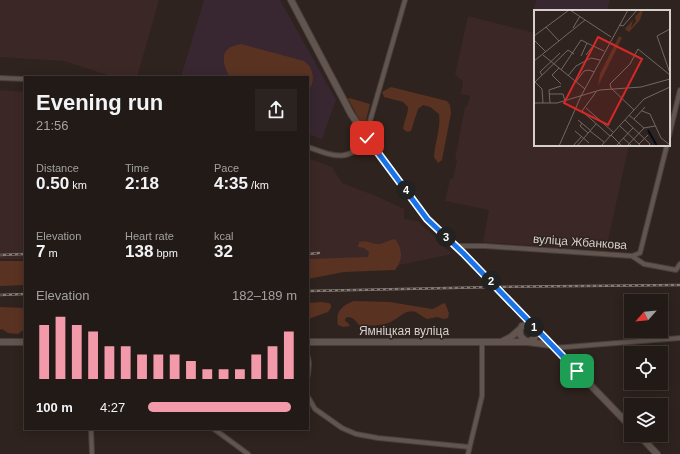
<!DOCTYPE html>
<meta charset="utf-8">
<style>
body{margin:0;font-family:Arial,sans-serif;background:#2a231f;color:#f1f3f6;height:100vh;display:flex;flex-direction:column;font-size:15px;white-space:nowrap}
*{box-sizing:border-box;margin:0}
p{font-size:13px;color:#a2a1a1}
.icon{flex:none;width:22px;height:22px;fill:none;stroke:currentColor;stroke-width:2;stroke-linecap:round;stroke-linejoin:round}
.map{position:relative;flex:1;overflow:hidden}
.side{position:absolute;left:24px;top:76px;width:285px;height:354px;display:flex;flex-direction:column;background:#221a16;border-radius:0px;box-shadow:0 2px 10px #0003,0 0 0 1px #3f3835}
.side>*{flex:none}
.needle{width:26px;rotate:243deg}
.buttons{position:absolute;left:624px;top:294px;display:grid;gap:8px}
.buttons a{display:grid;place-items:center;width:44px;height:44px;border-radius:0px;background:#221a16;box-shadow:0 2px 10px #0003,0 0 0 1px #3f3835;font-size:20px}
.pin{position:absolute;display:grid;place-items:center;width:34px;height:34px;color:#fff;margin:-17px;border-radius:8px;box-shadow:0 2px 6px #0006}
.km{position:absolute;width:20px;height:20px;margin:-10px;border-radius:50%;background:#222;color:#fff;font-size:11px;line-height:20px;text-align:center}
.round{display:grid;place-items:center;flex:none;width:42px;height:42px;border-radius:0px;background:#2a231f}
.headline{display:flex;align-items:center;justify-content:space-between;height:68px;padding:0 12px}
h1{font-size:22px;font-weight:800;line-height:30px}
.figures{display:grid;grid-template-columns:repeat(3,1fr);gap:6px;height:68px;padding:4px 12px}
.figures div{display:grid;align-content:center}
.figures b{font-size:17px;font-weight:800}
.figures small{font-size:11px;font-weight:400}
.figures p{font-size:11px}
.chart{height:112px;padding:8px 12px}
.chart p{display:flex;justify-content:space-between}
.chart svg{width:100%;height:72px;margin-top:4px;stroke:#f39aaa;stroke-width:6}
ul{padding:0 12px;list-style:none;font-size:13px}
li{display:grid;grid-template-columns:64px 48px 1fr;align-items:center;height:30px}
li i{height:10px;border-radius:5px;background:#f39aaa}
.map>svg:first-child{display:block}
</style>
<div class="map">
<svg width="680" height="454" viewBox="0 0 680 454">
<rect width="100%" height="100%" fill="#2e231e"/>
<!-- industrial -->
<path fill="#3b2726" d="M0,0h159l-22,77h-23l-50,-16 -64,-4z
M468,16l67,17v112h94l-23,105 -123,-8 6,-32 -44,-9 5,-22h3l4,-19 -2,-1 10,-52h2l3,-11 -9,-2 2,-13 -8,-6z
M0,90l25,2v167h-25z
M308,158l24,9 10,16 34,13 28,13v10l14,2 34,33 -53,11h-91z"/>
<!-- education -->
<path fill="#382731" d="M204,0h76l56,100 -14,39 -14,-5v-57h-127z
M536,0h74l-3,11h-72v4h-2z"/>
<!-- green -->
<path fill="#5a3221" d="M241,44l63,17c10,7 12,21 4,30v-14h-78c-5,-7 -10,-22 -2,-28 3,-3 9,-4 13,-5z
M391,87l56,14 3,4 1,8 -9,47 -4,3 -4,-6c1,-15 7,-29 5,-43l-9,-7 -7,-2 -5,4 -7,22 -4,1 -4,-3c1,-8 5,-14 5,-22l-5,-5 -19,-5 -2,-5z
M349,98l21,6 -5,21 -3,-1 -14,-25z
M395,239c8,10 8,21 0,31l-51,2 -36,7v-20l60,-2 1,-5 -5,-4 -6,-1 1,-5c8,-2 9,1 17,2 6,1 12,-4 19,-5z
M0,261h25v24l-25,1z
M354,301l36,1 42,7c5,-1 8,-5 13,-6l4,10 -1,5 -4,1 -7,-2 -10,2c-4,-2 -8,-5 -11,-7 -11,-4 -18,8 -28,11 -9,3 -20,3 -29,2 -4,-5 -6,-8 -12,-8l-2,2v2l3,2 2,3 -7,1 -5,-2c-3,-13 4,-20 16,-24z
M321,302l8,1 2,2v3l-3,4 -20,7v-16z
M0,307l25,1v21l-7,5 -10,-1 -6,-4 -2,1z"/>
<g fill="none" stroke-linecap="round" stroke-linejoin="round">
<!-- street casing -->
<g stroke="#483f3b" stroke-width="6">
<path id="street" d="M0,78l25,1
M364,134l4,-6 37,-128
M669,136l11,-46
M308,147c25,9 41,17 59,-9
M455,246h30l147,10 8,-3 27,-108
M632,256l12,8 32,6 4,-6
M554,348l126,-10
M308,357l1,6 -1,12
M308,397l7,12 27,19 14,6 22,4 91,9
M91,429l1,25
M214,429l34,25
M468,454l14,-58v-54"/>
</g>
<!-- secondary casing -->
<g stroke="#483f3b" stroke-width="8">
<path id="secondary" d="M291,0l60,114 16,24 60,81 36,34 168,174
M520,329c-1,7 2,10 8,13l6,-3 3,-6 -2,-5 -6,-3 -7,1
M503,341l8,-4 9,-8
M0,342h25
M308,342h220l23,3
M639,435l18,19"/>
</g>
<!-- street -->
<use href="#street" stroke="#62544f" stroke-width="4"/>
<!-- secondary -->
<use href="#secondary" stroke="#62544f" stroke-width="6"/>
<!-- rail casing -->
<g stroke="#857b77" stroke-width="2.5">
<path id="rail" d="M308,254l11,-1
M0,255l25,-1
M308,291l188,-4 184,-2
M0,295l25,-1"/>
</g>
<!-- rail -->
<use href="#rail" stroke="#2e231e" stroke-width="1" stroke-dasharray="3" stroke-linecap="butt"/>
</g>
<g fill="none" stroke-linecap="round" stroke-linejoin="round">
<!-- route casing -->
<g stroke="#fff" stroke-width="8">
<path id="route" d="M367,138l60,81 36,34 114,118"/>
</g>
<!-- route -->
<use href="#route" stroke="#1a73e8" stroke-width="5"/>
</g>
<g text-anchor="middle" stroke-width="3" stroke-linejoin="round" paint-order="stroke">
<!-- street labels -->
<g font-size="12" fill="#d7cfcc" stroke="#2e231e">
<text transform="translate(580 242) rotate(4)" y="4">вуліца Жбанкова</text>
<text x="404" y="335">Ямніцкая вуліца</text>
</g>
</g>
<!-- overview -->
<g transform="translate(534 10)">
<rect width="136" height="136" fill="#2e231e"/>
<path d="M107,0h2l-3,10 -11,12 -4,-3 8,-9 -2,8 5,-7 -1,-4zM85,26l3,2 -24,48 2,-12z" fill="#5a3221"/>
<path fill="none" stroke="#000d1a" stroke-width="2" d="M114,120l9,16"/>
<path fill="none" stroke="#726864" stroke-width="1" d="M36,0l41,27M85,15l4,1 14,-16M12,17l13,14M39,18l7,-12M136,19l-13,7 13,37M0,26l35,-26M0,30l12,12M9,45l42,34M52,45l7,-9 11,5M47,46l6,-13M0,51l51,-41M25,58l-7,7 9,9M27,60l20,-30 12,6M8,65l-2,-3 20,-19M34,66l8,-10 15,-8 9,2M0,71l8,8 1,14M1,72l33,-32 6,4M41,73l9,-12 5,-1 5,2M77,78l-1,-4 20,-20 8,-15 32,26M77,78l23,22M62,82l-14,19 28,25M15,84h14l2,7M47,86l47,-86M0,93h23l43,-13 41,-3 29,-8M16,93l-1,-13 12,-4M52,98l27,24M108,101l8,3 11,24 9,7M95,105l15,13 11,-2M100,109l11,-12M44,110l12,10M91,110l25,24 -2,2M48,113l-2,3 8,7M86,116l21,20M41,121l14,12M56,121l14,11M77,125l11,11M89,128l9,8M105,134l9,-9M25,136l22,-50M39,136l8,-9M43,136l19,-22M67,136l43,-47 26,-12M82,136l17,-18M93,136l17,-18"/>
<path fill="#d62828" fill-opacity="0.15" stroke="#d62828" stroke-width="2" d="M64,27l44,22 -34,66 -44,-22z"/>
<rect width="136" height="136" fill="none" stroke="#d7cfcc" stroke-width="2"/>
</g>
</svg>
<div class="buttons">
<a><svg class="needle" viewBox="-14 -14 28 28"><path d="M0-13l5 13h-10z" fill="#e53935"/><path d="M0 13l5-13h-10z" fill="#a2a1a1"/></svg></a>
<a><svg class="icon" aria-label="locate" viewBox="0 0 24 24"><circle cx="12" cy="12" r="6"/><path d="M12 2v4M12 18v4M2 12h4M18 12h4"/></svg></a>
<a><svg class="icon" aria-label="layers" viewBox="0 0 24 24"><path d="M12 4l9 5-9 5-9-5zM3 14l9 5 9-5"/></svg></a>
</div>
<div class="pin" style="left:577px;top:371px;background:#1e9e55"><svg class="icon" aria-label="arrive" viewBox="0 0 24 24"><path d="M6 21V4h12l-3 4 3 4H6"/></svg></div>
<div class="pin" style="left:367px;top:138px;background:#d93025"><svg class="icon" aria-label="check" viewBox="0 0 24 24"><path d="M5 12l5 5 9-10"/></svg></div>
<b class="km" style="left:534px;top:327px">1</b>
<b class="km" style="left:491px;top:281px">2</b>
<b class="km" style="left:446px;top:237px">3</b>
<b class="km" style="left:406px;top:190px">4</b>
<section class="side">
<div class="headline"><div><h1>Evening run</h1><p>21:56</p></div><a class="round"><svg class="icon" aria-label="share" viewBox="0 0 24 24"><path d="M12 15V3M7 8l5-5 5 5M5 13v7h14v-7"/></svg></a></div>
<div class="figures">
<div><p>Distance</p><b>0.50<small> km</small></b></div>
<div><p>Time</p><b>2:18</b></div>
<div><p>Pace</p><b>4:35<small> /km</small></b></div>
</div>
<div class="figures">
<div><p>Elevation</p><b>7<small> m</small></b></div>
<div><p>Heart rate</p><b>138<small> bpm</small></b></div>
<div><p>kcal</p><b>32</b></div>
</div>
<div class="chart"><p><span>Elevation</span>182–189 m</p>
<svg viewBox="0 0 160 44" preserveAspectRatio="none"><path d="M5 44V11M15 44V6M25 44V11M35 44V15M45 44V24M55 44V24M65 44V29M75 44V29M85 44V29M95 44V33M105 44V38M115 44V38M125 44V38M135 44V29M145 44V24M155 44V15"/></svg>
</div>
<ul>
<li><b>100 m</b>4:27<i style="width:96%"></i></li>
</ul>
</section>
</div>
